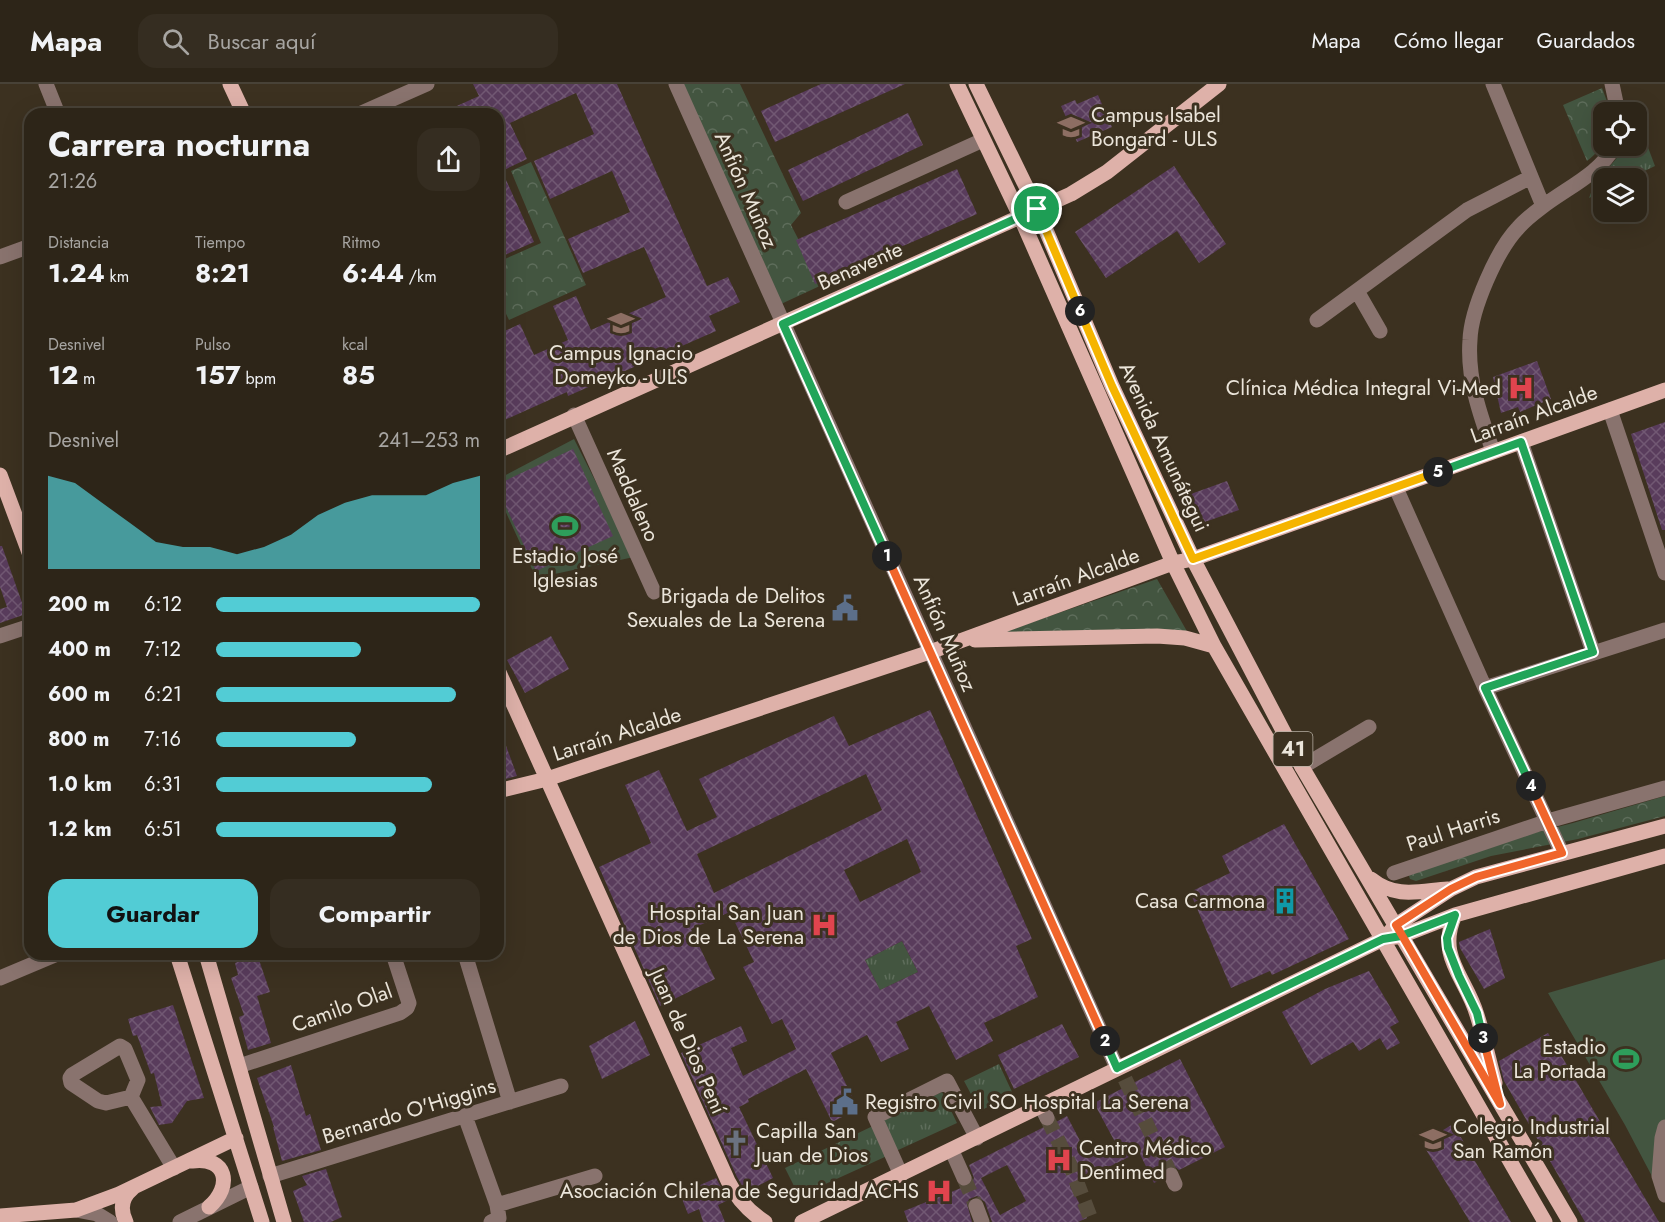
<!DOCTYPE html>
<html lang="es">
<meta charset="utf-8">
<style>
body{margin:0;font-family:Jost,sans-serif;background:#352d21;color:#f1f3f6;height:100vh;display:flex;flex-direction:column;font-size:22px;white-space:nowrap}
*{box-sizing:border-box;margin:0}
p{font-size:20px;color:#a7a5a2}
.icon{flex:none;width:33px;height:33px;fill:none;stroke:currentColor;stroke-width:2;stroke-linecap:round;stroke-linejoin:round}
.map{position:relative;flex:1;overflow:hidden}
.sheet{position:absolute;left:24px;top:24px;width:480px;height:852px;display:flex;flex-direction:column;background:#2d2518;border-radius:18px;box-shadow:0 6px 24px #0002,0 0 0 2px #484237}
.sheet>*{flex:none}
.buttons{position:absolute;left:1593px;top:18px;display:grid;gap:12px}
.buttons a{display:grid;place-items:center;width:54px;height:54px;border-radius:12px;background:#2d2518;box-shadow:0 6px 24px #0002,0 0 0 2px #484237;font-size:30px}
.pin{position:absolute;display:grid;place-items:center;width:51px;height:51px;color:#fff;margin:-26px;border:3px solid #fff;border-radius:50%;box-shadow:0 2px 6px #0007}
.km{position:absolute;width:30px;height:30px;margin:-15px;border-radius:50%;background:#222;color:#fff;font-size:16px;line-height:30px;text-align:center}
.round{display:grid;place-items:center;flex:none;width:63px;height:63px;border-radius:18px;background:#352d21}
.overview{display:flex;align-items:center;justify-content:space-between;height:102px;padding:0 24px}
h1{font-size:33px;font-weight:700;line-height:45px}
.metrics{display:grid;grid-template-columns:repeat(3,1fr);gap:9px;height:102px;padding:6px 24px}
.metrics div{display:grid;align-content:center}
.metrics b{font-size:26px;font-weight:700}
.metrics small{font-size:16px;font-weight:400}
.metrics p{font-size:16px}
.chart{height:168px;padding:12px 24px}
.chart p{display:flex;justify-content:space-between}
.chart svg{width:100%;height:108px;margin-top:6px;fill:#52ccd5;opacity:.7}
.primary-button{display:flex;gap:12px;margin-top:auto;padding:12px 24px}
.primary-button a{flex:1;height:69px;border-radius:18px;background:#52ccd5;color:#111;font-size:24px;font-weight:700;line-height:69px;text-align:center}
.primary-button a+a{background:#352d21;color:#f1f3f6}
ul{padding:0 24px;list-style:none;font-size:20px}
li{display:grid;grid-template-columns:96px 72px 1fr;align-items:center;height:45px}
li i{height:15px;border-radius:8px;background:#52ccd5}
header{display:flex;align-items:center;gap:36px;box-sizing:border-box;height:84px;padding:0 30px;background:#2d2518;border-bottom:2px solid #484237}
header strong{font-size:28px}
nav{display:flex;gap:33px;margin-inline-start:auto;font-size:21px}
.search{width:420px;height:54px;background:#352d21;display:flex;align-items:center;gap:15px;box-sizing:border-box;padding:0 21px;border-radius:18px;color:#a7a5a2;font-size:22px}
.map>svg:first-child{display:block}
</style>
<header>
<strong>Mapa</strong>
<div class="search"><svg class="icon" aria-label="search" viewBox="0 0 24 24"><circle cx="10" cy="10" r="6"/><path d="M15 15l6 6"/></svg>Buscar aquí</div>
<nav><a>Mapa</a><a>Cómo llegar</a><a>Guardados</a></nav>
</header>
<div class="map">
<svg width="1665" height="1138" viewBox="0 0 1665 1138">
<defs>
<pattern id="grass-tufts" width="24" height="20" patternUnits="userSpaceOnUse" patternTransform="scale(1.5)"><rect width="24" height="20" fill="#435540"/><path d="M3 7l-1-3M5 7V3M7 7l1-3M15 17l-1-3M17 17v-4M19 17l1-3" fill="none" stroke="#5e6d5b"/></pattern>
<pattern id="park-crowns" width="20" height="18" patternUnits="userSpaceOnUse" patternTransform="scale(1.5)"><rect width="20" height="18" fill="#435540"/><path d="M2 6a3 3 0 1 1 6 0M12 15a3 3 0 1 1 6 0" fill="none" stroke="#5e6d5b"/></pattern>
<pattern id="building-cross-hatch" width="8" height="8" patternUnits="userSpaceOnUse" patternTransform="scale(1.5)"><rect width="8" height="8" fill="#593c5c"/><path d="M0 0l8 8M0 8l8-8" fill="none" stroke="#715873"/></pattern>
</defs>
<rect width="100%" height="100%" fill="#3c3120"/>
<!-- grass -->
<path fill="url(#grass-tufts)" d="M1637,34l18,48 -25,12h-26l-1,13 -14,7 5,-13 27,-32 2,-7h13z
M902,857l16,31 -38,18 -15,-30z
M999,980l14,30 -33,17 -16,-30z
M942,1008l15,31 -61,28 -14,-30z
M875,1041l12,31 -88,40 -14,-28z"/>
<!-- park -->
<path fill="url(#park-crowns)" d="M681,0h59l61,129 -10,12 31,60 -41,19z
M1602,4l9,24h-7c-1,23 3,34 -17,49l-24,-56z
M531,78l55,123 -77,35 -11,-23v-35l43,-19 -30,-72z
M1157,495l39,68 -82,-11h-122z
M1665,712v20l-87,23 -87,17 -75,25 -6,-2 -2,-6 9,-10 156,-40z"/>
<!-- garden -->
<path fill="#435540" d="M574,355l60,118 -98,21 -38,-83v-16z
M1665,875v242l-40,-76 -77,-132z"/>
<!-- building -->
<path fill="url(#building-cross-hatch)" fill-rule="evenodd" d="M473,0h144l90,202 21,-9 12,25 -31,14 7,15 -148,65 -1,-4 -69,31v-89l22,-10 14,31 34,-15 -15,-34 23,-10 15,34 75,-33 -22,-50 -61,26 -15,-34 62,-27 -18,-41 -62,28 -16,-38 60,-27 -18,-41 -66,30 17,36 -25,12 32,71 -36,16v-144h-59l40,-18z
M821,0h84l-130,58 -14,-31z
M1098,11l14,32 -35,15 -16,-36 14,-6 2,4z
M908,29l15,32 -120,56 -15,-31z
M1174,82l52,78 -27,19 -22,-32 -71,47 -31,-46z
M957,85l20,45 -162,70 -19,-44z
M1537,277l14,38 -31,13 -2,-5 -17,6 -8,-36z
M1665,338v108h-3l-31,-96z
M573,365l40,87 -77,35 -38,-81v-6z
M1227,397l12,29 -40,14 -11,-29z
M0,462h2l24,68 -26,9v-14l7,-2 -7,-20z
M551,552l18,33 -44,24 -18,-33z
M930,626l102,229 -16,7 22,51 -54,26 9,18 -37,19 -27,-54 -33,16 13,27 -28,13 -14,-27 -36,18 27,56 -26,13 -26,-53 -58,30 1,3 -10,5 34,71 -27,14 -9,-15 -56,-124 60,-27 6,15 -16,7 12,28 53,-27 -14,-30 -10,5 -29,-57 11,-5 -24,-50 -39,17 24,50 -55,27 -61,-139 52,-24 -26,-58 34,-15 28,61 30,-14 -18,-38 135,-63 15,30zM866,690l16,36 -168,83 -17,-39zM907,755l14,33 -61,30 -16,-32zM902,857l16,31 -38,18 -15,-30z
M500,645l17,47 -19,5v-51z
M1284,740l65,115 -77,36 -2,-4 -39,17 -41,-96 40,-19 -8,-17z
M1490,845l15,49 -21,11 -24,-41 -1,-6z
M257,870l13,38 -13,4 14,47 -23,7 -9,-33 5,-2 -13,-37 7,-3 -3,-12z
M1369,887l30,51 -9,5 10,16 -13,7 -7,-12 -21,13 -6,-9 -42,23 -29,-53 43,-23z
M173,921l31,93 -17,3 -15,22 -13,2 -9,-18 12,-1 -8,-33 -3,1 -14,-39 -4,1 -5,-17z
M635,937l15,34 -48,24 -13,-33z
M1062,940l17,33 -65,32 -16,-34z
M1548,949l111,189h-74l-81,-141 -5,-20z
M1180,975l45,88 -46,23 -6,-5 -6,1 -6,7 1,6 -8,4 -15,-31 -69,34 17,32 -9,4h-86l-7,-20 -8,-6 -8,3 -2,5 5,18h-64l-4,-11 67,-27 3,-6 -5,-13 75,-38h7l5,-5 11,-6 21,40 27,-14 -21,-39zM1007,1081l19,36 -26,14 -19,-37z
M291,981l15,51 4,-2 11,36 -39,11 -9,-34h1l-17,-49z
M1453,1040l58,98h-41l-48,-79z
M326,1085l16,48 -11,5h-27l-11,-31 14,-6 -5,-9z
M716,1094l12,22 -10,5 7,17h-22l-4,-13 -11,5 -8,-20z"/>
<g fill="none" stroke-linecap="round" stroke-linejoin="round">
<!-- minor-tunnel -->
<path stroke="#564c3c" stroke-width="15" stroke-dasharray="15 8" stroke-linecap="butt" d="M1125,995l46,96
M1047,1034l24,49 21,55
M964,1094l12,28"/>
<!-- minor -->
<path stroke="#89736e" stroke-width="15" d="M46,0l12,30
M676,0l441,984
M1493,0l50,122
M1612,0l6,28
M359,30l68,-30
M846,118l137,-62
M0,173l30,-11
M1357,207l23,40
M1317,236l150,-110 64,-33
M1610,326l55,163
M574,331l80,177
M1521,358l72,210
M1493,367c-13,-36 -26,-73 -23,-111 1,-31 27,-90 48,-112 7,-8 16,-15 24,-21 26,-20 56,-32 73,-61
M1396,404l89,200 77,165
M0,552l30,-10
M1485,604l180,-58
M1302,683l67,-40
M1394,789l154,-52 117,-33
M465,870l45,148
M0,894l57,-24
M120,962l5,3 13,31 -7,17 -25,6 -8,-2 -27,-18 -1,-5 2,-3z
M239,982l161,-53 7,-5 2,-5 -16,-49
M131,1013l43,71
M1041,1022l6,12
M465,1032l32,89 2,13 -8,4
M1665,1043l-3,11 -3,38 6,19
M952,1067l12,27
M901,1091l-26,-58 72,-36 30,57
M1171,1091l4,9
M270,1092l291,-90
M497,1121l98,-29
M976,1122l6,16
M76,1126l21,4 13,8
M180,1138l71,-35"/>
<!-- major -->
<path stroke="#deb1a9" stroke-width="15" d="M230,0l14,30
M957,0l63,132 153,347 41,83 331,576
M976,0l61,125 75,177 81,173 109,208 268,455
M498,367l573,-257 36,-22 112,-88
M0,391l30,80
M975,556l182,-4 28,2 29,8
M498,586l230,511c9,18 20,30 37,41
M498,707l49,-12 383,-127 243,-89 20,-4c158,-55 314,-113 472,-169
M1371,795c25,20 48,12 77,10
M1455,831c-19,42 11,62 22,100 7,22 12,46 18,68
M1389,849l7,-8 55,-36 25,-12 189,-51
M177,870l85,268
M206,870l78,268
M192,1077c35,-5 41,25 17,46
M0,1132l76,-6 43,-16 117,-56
M126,1138c-6,-12 -5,-24 6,-33
M802,1138c195,-93 387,-189 581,-283l18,-3 54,-21 210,-59"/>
</g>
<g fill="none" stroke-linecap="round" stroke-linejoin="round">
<!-- split-1 casing -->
<g stroke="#fff" stroke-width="12">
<path id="split-1" d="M887,472l-104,-232 254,-115"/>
</g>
<!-- split-2 casing -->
<g stroke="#fff" stroke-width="12">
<path id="split-2" d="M887,472l218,485"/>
</g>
<!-- split-3 casing -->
<g stroke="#fff" stroke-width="12">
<path id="split-3" d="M1105,957l12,27 266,-129 18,-3 54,-21 -8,23 1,10 11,28 18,37 6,25"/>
</g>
<!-- split-4 casing -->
<g stroke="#fff" stroke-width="12">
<path id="split-4" d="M1483,954l17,66 -104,-179 55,-36 25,-12 86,-24 -31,-67"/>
</g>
<!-- split-5 casing -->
<g stroke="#fff" stroke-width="12">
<path id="split-5" d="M1438,388l83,-30 72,210 -108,36 46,98"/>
</g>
<!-- split-6 casing -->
<g stroke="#fff" stroke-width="12">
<path id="split-6" d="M1080,227l32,75 81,173 245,-87"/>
</g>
<!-- split-7 casing -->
<g stroke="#fff" stroke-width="12">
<path id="split-7" d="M1037,125l43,102"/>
</g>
<!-- split-1 -->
<use href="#split-1" stroke="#22a559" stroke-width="8"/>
<!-- split-2 -->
<use href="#split-2" stroke="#f0652b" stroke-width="8"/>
<!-- split-3 -->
<use href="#split-3" stroke="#22a559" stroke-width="8"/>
<!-- split-4 -->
<use href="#split-4" stroke="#f0652b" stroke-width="8"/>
<!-- split-5 -->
<use href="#split-5" stroke="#22a559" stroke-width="8"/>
<!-- split-6 -->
<use href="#split-6" stroke="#f5b400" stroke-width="8"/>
<!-- split-7 -->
<use href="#split-7" stroke="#f5b400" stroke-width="8"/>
</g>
<!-- icons -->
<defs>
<g id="university-bare" transform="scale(2.07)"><path d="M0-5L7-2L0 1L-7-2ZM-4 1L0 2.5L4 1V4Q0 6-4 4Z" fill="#8d6e63" stroke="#3c3120" stroke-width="2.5" paint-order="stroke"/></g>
<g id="hospital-bare" transform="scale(2.07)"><path d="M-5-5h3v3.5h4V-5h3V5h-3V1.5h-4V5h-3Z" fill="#e0444e" stroke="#3c3120" stroke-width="2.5" paint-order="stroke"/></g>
<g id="stadium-bare" transform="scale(2.07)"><path d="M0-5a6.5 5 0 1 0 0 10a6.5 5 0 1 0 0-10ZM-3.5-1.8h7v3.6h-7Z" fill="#2e9e5b" stroke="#3c3120" stroke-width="2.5" paint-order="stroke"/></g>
<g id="civic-bare" transform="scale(2.07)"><path d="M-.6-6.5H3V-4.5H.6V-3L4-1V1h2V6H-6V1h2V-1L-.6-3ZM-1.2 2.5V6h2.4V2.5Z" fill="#5c6f8a" stroke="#3c3120" stroke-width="2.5" paint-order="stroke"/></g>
<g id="building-bare" transform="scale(2.07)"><path d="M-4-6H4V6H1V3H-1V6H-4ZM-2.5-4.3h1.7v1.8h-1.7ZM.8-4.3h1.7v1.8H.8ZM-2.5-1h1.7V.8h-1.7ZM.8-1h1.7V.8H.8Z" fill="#0f9aa8" stroke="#3c3120" stroke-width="2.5" paint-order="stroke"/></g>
<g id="school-bare" transform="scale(2.07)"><path d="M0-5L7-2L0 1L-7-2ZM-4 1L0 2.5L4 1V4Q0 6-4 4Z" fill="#8d6e63" stroke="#3c3120" stroke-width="2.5" paint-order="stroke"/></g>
<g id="church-bare" transform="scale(2.07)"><path d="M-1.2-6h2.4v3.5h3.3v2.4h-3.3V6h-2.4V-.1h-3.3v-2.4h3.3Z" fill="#6b7280" stroke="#3c3120" stroke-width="2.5" paint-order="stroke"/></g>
</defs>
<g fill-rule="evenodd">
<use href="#university-bare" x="1071" y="43"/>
<use href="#university-bare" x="621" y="239"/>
<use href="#hospital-bare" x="1521" y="304"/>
<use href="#stadium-bare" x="565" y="442"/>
<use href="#civic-bare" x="845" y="524"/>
<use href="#building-bare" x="1285" y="817"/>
<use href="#hospital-bare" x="824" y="841"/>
<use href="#stadium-bare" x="1626" y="975"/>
<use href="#civic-bare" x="845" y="1018"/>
<use href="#school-bare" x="1433" y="1055"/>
<use href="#church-bare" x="736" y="1059"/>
<use href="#hospital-bare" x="1059" y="1076"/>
<use href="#hospital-bare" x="939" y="1107"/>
</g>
<g text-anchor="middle" stroke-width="6" stroke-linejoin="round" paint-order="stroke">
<!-- shield labels -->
<rect fill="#3c3120" stroke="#b6afa2" stroke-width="1.5" x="1273.5" y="648" width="39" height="34" rx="4.5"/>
<g font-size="20" font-weight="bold" fill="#ebe5da">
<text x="1293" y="672">41</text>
</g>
<!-- poi labels -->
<g font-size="21" fill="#ebe5da" stroke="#3c3120" text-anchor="end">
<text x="1091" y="38" text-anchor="start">Campus Isabel<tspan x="1091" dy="24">Bongard - ULS</tspan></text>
<text x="621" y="276" text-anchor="middle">Campus Ignacio<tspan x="621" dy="24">Domeyko - ULS</tspan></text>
<text x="1501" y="311">Clínica Médica Integral Vi-Med</text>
<text x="565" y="479" text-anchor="middle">Estadio José<tspan x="565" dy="24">Iglesias</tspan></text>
<text x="825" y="519">Brigada de Delitos<tspan x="825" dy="24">Sexuales de La Serena</tspan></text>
<text x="1265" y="824">Casa Carmona</text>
<text x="804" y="836">Hospital San Juan<tspan x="804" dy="24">de Dios de La Serena</tspan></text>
<text x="1606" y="970">Estadio<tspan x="1606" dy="24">La Portada</tspan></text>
<text x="865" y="1025" text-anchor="start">Registro Civil SO Hospital La Serena</text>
<text x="1453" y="1050" text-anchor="start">Colegio Industrial<tspan x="1453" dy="24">San Ramón</tspan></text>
<text x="756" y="1054" text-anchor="start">Capilla San<tspan x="756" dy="24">Juan de Dios</tspan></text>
<text x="1079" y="1071" text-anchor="start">Centro Médico<tspan x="1079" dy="24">Dentimed</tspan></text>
<text x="919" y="1114">Asociación Chilena de Seguridad ACHS</text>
</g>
<!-- street labels -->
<g font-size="21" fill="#ebe5da" stroke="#3c3120">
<text transform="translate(746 106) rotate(66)" y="7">Anfión Muñoz</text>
<text transform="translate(860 182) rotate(-24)" y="7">Benavente</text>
<text transform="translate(1534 330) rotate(-20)" y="7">Larraín Alcalde</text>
<text transform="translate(1164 363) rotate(65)" y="7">Avenida Amunátegui</text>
<text transform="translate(633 411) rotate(66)" y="7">Maddaleno</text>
<text transform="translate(1076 493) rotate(-20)" y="7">Larraín Alcalde</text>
<text transform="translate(945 549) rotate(66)" y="7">Anfión Muñoz</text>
<text transform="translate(617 650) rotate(-18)" y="7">Larraín Alcalde</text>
<text transform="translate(1453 746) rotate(-18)" y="7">Paul Harris</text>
<text transform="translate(342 924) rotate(-20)" y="7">Camilo Olal</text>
<text transform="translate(688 957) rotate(66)" y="7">Juan de Dios Pení</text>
<text transform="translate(409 1027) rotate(-17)" y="7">Bernardo O'Higgins</text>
</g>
</g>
</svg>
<div class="buttons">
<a><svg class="icon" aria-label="locate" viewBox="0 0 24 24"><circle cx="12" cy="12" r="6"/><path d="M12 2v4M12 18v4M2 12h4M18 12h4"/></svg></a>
<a><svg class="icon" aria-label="layers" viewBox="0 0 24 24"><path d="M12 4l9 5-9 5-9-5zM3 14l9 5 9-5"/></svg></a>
</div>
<div class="pin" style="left:1037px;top:125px;background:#1e9e55"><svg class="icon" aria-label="arrive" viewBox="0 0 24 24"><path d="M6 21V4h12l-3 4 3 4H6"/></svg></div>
<b class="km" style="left:887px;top:472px">1</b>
<b class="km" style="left:1105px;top:957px">2</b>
<b class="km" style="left:1483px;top:954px">3</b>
<b class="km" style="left:1531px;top:702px">4</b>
<b class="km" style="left:1438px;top:388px">5</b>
<b class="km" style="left:1080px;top:227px">6</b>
<section class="sheet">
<div class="overview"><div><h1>Carrera nocturna</h1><p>21:26</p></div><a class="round"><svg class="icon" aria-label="share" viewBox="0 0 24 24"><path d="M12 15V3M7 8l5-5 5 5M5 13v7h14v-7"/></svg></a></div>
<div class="metrics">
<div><p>Distancia</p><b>1.24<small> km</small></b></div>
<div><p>Tiempo</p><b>8:21</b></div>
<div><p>Ritmo</p><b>6:44<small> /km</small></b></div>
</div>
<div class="metrics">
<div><p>Desnivel</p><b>12<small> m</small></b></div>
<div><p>Pulso</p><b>157<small> bpm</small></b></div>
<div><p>kcal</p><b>85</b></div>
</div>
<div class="chart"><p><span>Desnivel</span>241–253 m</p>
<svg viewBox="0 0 160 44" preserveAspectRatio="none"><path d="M0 44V6L10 9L20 17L30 25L40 33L50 35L60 35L70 38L80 35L90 30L100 22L110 17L120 14L130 14L140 14L150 9L160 6V44z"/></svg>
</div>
<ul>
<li><b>200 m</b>6:12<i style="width:100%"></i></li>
<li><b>400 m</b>7:12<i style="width:55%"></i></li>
<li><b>600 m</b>6:21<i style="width:91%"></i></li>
<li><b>800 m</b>7:16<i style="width:53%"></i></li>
<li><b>1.0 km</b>6:31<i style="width:82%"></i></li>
<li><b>1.2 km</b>6:51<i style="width:68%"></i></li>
</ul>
<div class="primary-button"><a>Guardar</a><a>Compartir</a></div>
</section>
</div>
